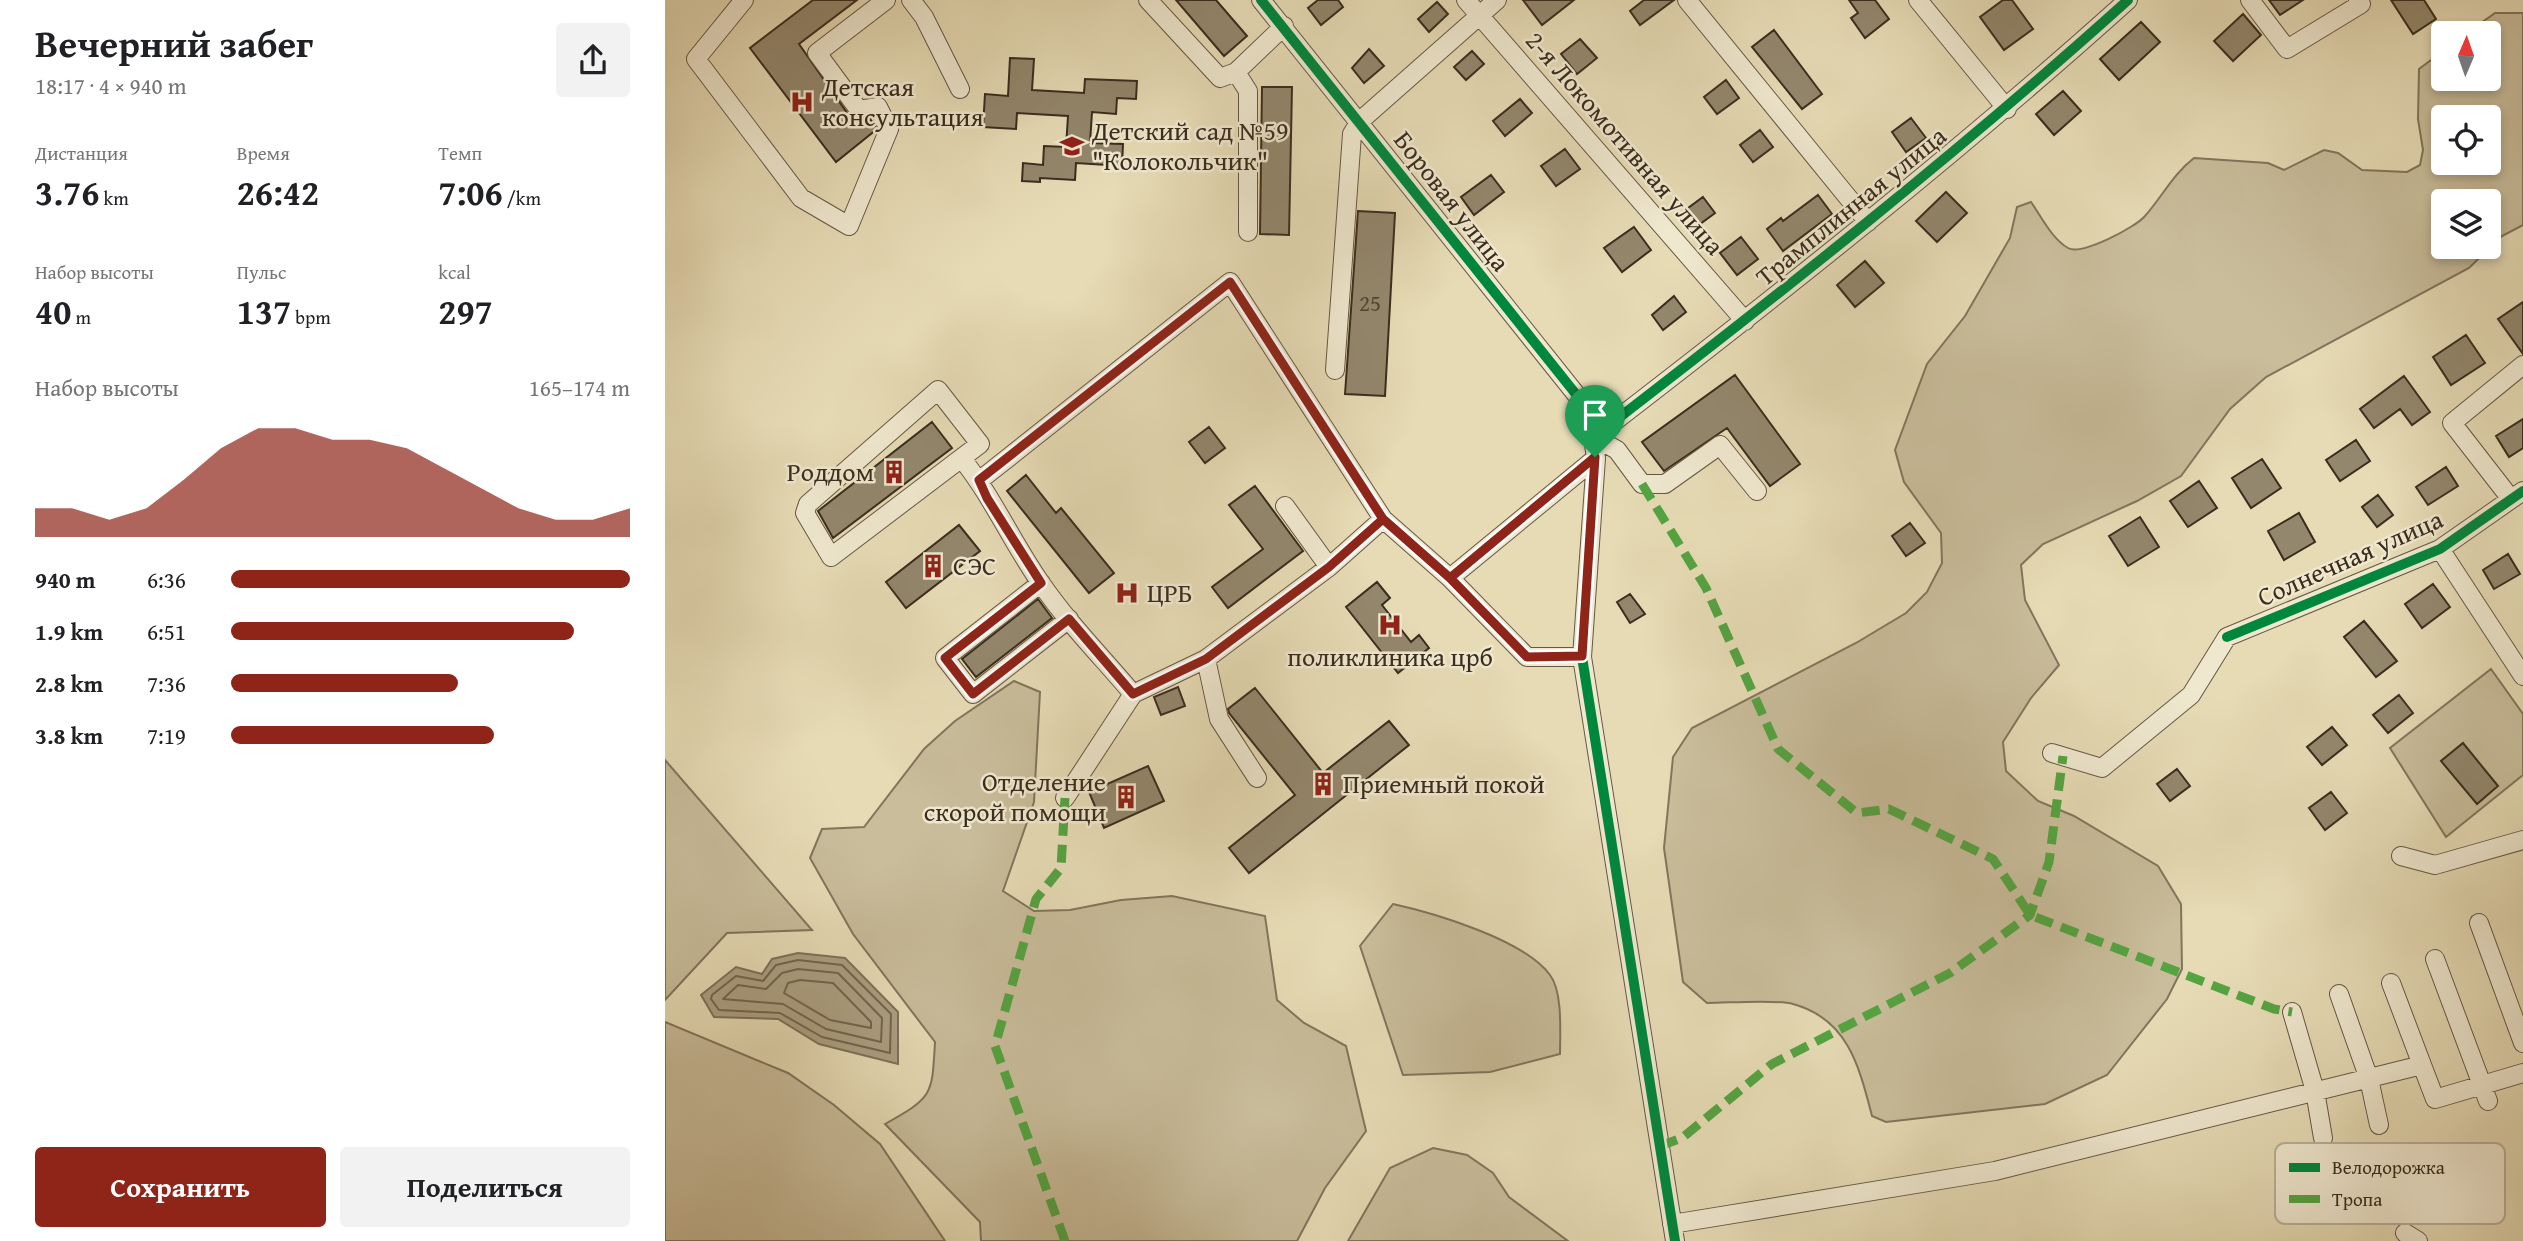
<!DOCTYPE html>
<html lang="ru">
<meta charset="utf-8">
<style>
body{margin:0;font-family:"Gentium Book Plus",serif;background:#f2f2f2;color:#202124;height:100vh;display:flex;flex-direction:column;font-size:26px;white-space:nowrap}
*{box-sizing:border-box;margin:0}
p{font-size:23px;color:#757577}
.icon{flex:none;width:38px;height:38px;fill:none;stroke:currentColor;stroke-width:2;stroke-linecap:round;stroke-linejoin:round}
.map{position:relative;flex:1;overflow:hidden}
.panel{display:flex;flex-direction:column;background:#fff;width:665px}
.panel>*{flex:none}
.needle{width:46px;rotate:2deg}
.controls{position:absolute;left:1766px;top:21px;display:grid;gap:14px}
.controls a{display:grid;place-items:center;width:70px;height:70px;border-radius:7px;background:#fff;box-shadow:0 4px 10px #0003;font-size:35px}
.pin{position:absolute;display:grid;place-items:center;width:60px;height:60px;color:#fff;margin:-72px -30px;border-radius:50% 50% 50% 0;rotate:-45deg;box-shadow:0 0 7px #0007}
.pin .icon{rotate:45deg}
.round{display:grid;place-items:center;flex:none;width:74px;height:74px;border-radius:7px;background:#f2f2f2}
.overview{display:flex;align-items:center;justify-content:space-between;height:119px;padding:0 35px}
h1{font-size:38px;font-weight:800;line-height:52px}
.figures{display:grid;grid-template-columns:repeat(3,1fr);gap:10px;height:119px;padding:7px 35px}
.figures div{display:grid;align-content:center}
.figures b{font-size:35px;font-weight:800}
.figures small{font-size:19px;font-weight:400}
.figures p{font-size:19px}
.chart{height:196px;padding:14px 35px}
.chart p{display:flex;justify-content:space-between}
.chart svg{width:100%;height:126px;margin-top:7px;fill:#8f2418;opacity:.7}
.button{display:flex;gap:14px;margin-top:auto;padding:14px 35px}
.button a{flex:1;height:80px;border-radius:7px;background:#8f2418;color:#fff;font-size:28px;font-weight:800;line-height:80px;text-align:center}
.button a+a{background:#f2f2f2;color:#202124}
ul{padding:0 35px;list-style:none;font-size:23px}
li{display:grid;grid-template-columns:112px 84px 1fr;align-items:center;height:52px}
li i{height:18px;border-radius:9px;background:#8f2418}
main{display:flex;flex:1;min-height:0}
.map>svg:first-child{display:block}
</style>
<main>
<section class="panel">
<div class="overview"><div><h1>Вечерний забег</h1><p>18:17 · 4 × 940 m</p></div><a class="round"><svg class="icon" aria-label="share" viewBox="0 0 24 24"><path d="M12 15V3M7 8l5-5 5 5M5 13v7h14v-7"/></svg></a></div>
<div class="figures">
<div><p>Дистанция</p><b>3.76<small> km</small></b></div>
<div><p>Время</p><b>26:42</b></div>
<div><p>Темп</p><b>7:06<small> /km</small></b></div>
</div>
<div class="figures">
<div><p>Набор высоты</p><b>40<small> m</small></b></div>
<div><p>Пульс</p><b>137<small> bpm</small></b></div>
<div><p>kcal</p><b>297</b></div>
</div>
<div class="chart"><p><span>Набор высоты</span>165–174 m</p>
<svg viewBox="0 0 160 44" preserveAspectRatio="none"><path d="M0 44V34L10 34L20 38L30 34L40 24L50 13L60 6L70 6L80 10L90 10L100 13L110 20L120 27L130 34L140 38L150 38L160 34V44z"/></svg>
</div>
<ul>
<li><b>940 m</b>6:36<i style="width:100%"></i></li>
<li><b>1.9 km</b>6:51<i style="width:86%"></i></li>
<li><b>2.8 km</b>7:36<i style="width:57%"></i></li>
<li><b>3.8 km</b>7:19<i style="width:66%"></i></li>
</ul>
<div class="button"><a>Сохранить</a><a>Поделиться</a></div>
</section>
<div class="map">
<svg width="1858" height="1241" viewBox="0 0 1858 1241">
<rect width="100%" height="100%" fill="#e6dbb5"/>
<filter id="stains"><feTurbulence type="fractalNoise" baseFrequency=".00286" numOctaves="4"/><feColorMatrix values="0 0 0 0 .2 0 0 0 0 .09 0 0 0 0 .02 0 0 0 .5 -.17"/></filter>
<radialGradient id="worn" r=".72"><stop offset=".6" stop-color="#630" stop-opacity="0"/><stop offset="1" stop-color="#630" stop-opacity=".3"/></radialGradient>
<!-- green -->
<path fill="#c9bd9b" stroke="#82755c" stroke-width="2" fill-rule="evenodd" d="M1830,13h28v212l-21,11 -33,32 -203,109 -36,32 -49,67 -44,25 -94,43 -22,21 4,35 34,65 -28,33 -28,44 3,29 32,30 36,15 84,50 23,38 1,65 -15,30 -60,76 -62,29 -159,18 -14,-6c-13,-50 -24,-97 -79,-112 -18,-5 -65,-1 -86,-1l-24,-21 -19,-134 9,-91 19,-29 164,-85 50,-30 21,-21 15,-29 -1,-30 -37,-51 -9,-32 32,-86 38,-48 45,-78 7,-31 14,-5c10,14 21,37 37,46 13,8 68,-21 77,-32 17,-19 28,-42 49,-58l74,5 16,7 40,-20 14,3 24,17 45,2 13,-7 3,-15 -5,-31 1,-50 24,-18v28h46v-46h-22zM1824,117v46h-46v-46zM1824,201v46h-46v-46z
M1826,669l32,45v61l-77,62 -56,-89z
M349,681l26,11 -6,110 -31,89 31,20 36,-1 51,-10 51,-4 93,20 12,84 27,23 42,23 20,85 -41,57 -28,53h-316l-1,-19 -95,-98c48,-27 47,-28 50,-82l-82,-108 -43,-76 12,-29 42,-2 60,-78 31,-28z
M0,760l147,170 -85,3 -62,67z
M728,904c41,9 132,36 157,71 13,17 10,58 10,79l-70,18 -87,3 -43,-129z
M0,1022l123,51 46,32 46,39 65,97h-280z
M768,1148l34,7 26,18 16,24 59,44h-220l42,-73z"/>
<!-- water -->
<path fill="#aca082" stroke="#7e725a" stroke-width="2" d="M133,953l47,5 53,54v52l-79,-20 -41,-25 -64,-2 -13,-22 35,-28 26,7 10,-15z"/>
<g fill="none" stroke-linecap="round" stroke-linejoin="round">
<!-- shore -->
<path stroke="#736650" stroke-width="2" d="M133,960l44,5 49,49 -1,39 -68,-16 -42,-24 -61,-3 -8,-11 1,-4 24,-19 27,5 13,-16z
M133,969l40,4 44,45 -1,24 -55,-13 -43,-25 -60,-5 15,-14 28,4 16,-16z
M135,980l33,3 38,39v6l-41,-8 -46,-27 4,-10z"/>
</g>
<!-- building -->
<path fill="#93876d" stroke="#3a2d1e" stroke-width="2" d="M148,0h44l-58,44 51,73 5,4 16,-1 6,9 -41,33 -86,-114z
M511,0h40l31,36 -23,20z
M653,0h20l5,7 -22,18 -13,-17z
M858,0h51l-32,25z
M979,0h30l-34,25 -10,-14z
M1184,0h26l14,19 -24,19 -14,-20 7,-5z
M1338,0h9l21,29 -29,21 -24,-33z
M1604,0h34l-23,15z
M1726,0h33l12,19 -23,15z
M772,2l11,12 -19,18 -11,-13z
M1578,14l18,21 -28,26 -19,-20z
M1476,22l19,20 -41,38 -19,-21z
M1109,30l48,64 -20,15 -50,-62z
M915,39l17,19 -20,16 -16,-20z
M704,49l15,17 -20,17 -12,-15z
M807,51l12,13 -18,16 -12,-13z
M345,58l24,1 -2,31 52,3 1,-14 52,2 -1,18 -19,-1 -1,16 -24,-2 -2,31 33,1 -1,22 -46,-3 -1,17 -35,-2v4l-18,-1 1,-18 20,2 1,-19 22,1 2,-31 -51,-3 -1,16 -33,-2 2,-33 23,2z
M1061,80l13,18 -22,16 -13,-17z
M597,87h30l-3,148 -29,-1z
M1398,91l18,20 -27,24 -18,-21z
M855,99l12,14 -27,23 -12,-15z
M1246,118l15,20 -20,14 -14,-20z
M1095,130l13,17 -20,15 -13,-17z
M900,149l15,20 -24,17 -15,-20z
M826,175l13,17 -30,23 -13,-18z
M1281,192l21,21 -30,29 -21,-21z
M1153,195l14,19 -49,37 -16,-22 14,-11 2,3z
M1038,197l12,16 -19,14 -12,-16z
M693,211l37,2 -10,183 -40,-2z
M969,227l17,23 -29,22 -18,-24z
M1076,237l17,22 -21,16 -17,-22z
M1200,261l19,22 -29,24 -18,-22z
M1009,296l12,16 -23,18 -11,-15z
M1858,302v52l-25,-35z
M1801,335l19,28 -34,22 -18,-28z
M1070,375l65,89 -30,22 -43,-58 -63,43 -22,-29z
M1739,376l26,36 -18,13 -12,-16 -26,19 -14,-19z
M1858,419v29l-14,9 -13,-21z
M267,422l20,26 -119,90 -15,-27z
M544,427l16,21 -20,15 -16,-21z
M1691,440l14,21 -30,20 -14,-21z
M1597,459l19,29 -30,20 -19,-30z
M1781,467l12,19 -30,19 -12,-18z
M361,475l30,38 5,-5 53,65 -25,20 -82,-102z
M1534,481l18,27 -29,19 -18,-26z
M590,486l48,65 -75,57 -16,-21 51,-38 -34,-44z
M1713,495l15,20 -16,12 -15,-20z
M1634,513l16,29 -31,18 -16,-29z
M1475,517l19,30 -31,19 -19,-30z
M1245,523l15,20 -19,13 -14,-20z
M294,525l21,26 -74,57 -20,-26z
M1843,554l12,20 -26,15 -11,-19z
M712,582l13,16 -8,7 29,37 8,-7 10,13 -31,25 -52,-66z
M1768,584l17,23 -28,21 -17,-24z
M965,594l15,20 -15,9 -13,-21z
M373,599l14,19 -76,59 -14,-18z
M1699,621l33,40 -21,16 -32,-40z
M513,687l7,19 -24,9 -7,-18z
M590,688l68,85 66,-52 20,24 -160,128 -20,-25 66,-53 -66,-82 -1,-4z
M1734,695l14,18 -25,20 -15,-18z
M1667,727l15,18 -25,20 -15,-18z
M1798,743l35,43 -21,18 -36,-43z
M483,766l16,35 -60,27 -15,-36z
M1512,769l13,17 -20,15 -13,-17z
M1666,792l16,21 -22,17 -16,-22z"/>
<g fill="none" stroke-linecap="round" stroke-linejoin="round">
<!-- minor casing -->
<g stroke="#655844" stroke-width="20">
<path id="minor" d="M79,0l-48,59 105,139 48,28 40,-97 -11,-22 -19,3 -42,-57 69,-53
M246,0l13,17 36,72
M483,0l72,78 16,-6 48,-46
M596,0l318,398 11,20 6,40 -14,199 93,584
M801,0l279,321
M1022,0l181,222
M1253,0l89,109
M1585,0l37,49 74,-45 -3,-4
M571,72l12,19v141
M670,370l17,-236 8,-13 137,-121
M273,390l42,54 -149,113 -26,-44 3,-9z
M929,437c182,-140 363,-283 534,-437
M929,437l23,13 25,34h23l55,-39 37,46
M297,459c30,37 50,83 78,123 27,40 62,75 93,112l73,-35 123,-92 54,-48
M315,480l250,-198 153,237 67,59 77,79h55
M1846,499l-59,-76 71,-58
M620,506l44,61
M1775,549l83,127
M785,578l146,-120
M376,583l-96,75 28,36 96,-75
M541,659l13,60 38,59
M1387,753l50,15 89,-73 36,-58 213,-88 83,-58
M400,798l68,-104
M1736,856l34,9 88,-25
M1814,923l44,120
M1770,959l53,142
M1726,983l31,82
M1674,994l30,85 10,46
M1627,1012l23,79 8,47
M1007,1224l323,-53 427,-106 13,34 88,-26
M1740,1233l13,8"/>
</g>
<!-- minor -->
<use href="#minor" stroke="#efe8cf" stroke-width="18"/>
<!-- quiet -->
<path stroke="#54a441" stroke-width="9" stroke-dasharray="18 9" stroke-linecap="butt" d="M977,484l64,104 72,161 79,64 32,-4 104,50 37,56 244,94 18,3
M995,1146l22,-8 90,-74 178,-91 80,-58 19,-53 14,-106
M400,1241l-70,-195 41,-147 25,-31 4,-70"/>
<!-- cycleway casing -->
<g stroke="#efe8cf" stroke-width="15">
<path id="cycleway" d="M596,0l318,398 11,20 6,40 -14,199 93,584
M929,437c182,-140 363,-283 534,-437
M1562,637l213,-88 83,-58"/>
</g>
<!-- cycleway -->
<use href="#cycleway" stroke="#00873e" stroke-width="10"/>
</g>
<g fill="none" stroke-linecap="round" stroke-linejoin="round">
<!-- route casing -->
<g stroke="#fff" stroke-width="14">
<path id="route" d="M930,457l-145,121 -67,-59 -54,48 -123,92 -73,35 -64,-75 -96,75 -28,-36 96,-75 -54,-85 -8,-18 251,-198 153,237 67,59 77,79 55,-1 13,-199"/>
</g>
<!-- route -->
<use href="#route" stroke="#8f2418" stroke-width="9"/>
</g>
<!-- icons -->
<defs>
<g id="hospital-bare" transform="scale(1.89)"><path d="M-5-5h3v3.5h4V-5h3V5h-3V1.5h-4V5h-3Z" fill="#8f2418" stroke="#efe8cf" stroke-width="2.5" paint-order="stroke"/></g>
<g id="school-bare" transform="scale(1.89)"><path d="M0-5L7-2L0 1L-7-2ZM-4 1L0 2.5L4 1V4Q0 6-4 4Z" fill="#8f2418" stroke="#efe8cf" stroke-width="2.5" paint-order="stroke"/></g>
<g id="building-bare" transform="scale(1.89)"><path d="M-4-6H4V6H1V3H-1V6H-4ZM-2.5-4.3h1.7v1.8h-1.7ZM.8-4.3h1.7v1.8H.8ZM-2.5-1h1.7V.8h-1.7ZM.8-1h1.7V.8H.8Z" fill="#8f2418" stroke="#efe8cf" stroke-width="2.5" paint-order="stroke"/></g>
</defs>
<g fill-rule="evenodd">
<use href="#hospital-bare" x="137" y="102"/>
<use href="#school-bare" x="407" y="146"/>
<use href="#building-bare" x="229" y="472"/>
<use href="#building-bare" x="268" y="566"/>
<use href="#hospital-bare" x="462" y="593"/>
<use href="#hospital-bare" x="725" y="625"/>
<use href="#building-bare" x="658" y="784"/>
<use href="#building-bare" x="461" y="797"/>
</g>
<g text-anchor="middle" stroke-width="5" stroke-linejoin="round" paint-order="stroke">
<!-- number labels -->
<g font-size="23" fill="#504432">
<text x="705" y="311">25</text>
</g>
<!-- poi labels -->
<g font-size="26" fill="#3a2d1e" stroke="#efe8cf" text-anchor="start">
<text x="157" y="96">Детская<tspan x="157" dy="30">консультация</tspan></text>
<text x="427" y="140">Детский сад №59<tspan x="427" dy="30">"Колокольчик"</tspan></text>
<text x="209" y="481" text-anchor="end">Роддом</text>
<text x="288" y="575">СЭС</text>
<text x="482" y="602">ЦРБ</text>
<text x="725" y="666" text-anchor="middle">поликлиника црб</text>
<text x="441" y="791" text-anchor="end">Отделение<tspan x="441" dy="30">скорой помощи</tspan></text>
<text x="678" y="793">Приемный покой</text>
</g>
<!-- street labels -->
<g font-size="26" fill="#3a2d1e" stroke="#efe8cf">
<text transform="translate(960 143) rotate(49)" y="9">2-я Локомотивная улица</text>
<text transform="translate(787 201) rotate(52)" y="9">Боровая улица</text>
<text transform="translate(1186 206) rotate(-39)" y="9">Трамплинная улица</text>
<text transform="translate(1685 558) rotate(-24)" y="9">Солнечная улица</text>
</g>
</g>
<!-- legend -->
<rect x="1610" y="1143" width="230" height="81" rx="10" fill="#efe8cf" stroke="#b9b09a" stroke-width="2"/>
<rect x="1624" y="1163" width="31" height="9" fill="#00873e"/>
<rect x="1624" y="1195" width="31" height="8" fill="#54a441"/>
<g font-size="19" fill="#3a2d1e">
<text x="1667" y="1174">Велодорожка</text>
<text x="1667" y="1206">Тропа</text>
</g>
<rect width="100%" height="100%" filter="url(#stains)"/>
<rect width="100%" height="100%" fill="url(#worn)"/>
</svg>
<div class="controls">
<a><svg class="needle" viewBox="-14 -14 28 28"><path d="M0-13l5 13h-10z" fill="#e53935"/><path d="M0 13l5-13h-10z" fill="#757577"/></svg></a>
<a><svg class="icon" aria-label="locate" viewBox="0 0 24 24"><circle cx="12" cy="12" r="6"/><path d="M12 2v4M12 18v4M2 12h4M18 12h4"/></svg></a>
<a><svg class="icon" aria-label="layers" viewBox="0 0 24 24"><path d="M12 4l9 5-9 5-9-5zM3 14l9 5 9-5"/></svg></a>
</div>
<div class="pin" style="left:930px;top:457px;background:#1e9e55"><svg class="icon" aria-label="arrive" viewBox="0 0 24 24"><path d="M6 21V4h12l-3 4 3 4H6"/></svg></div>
</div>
</main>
